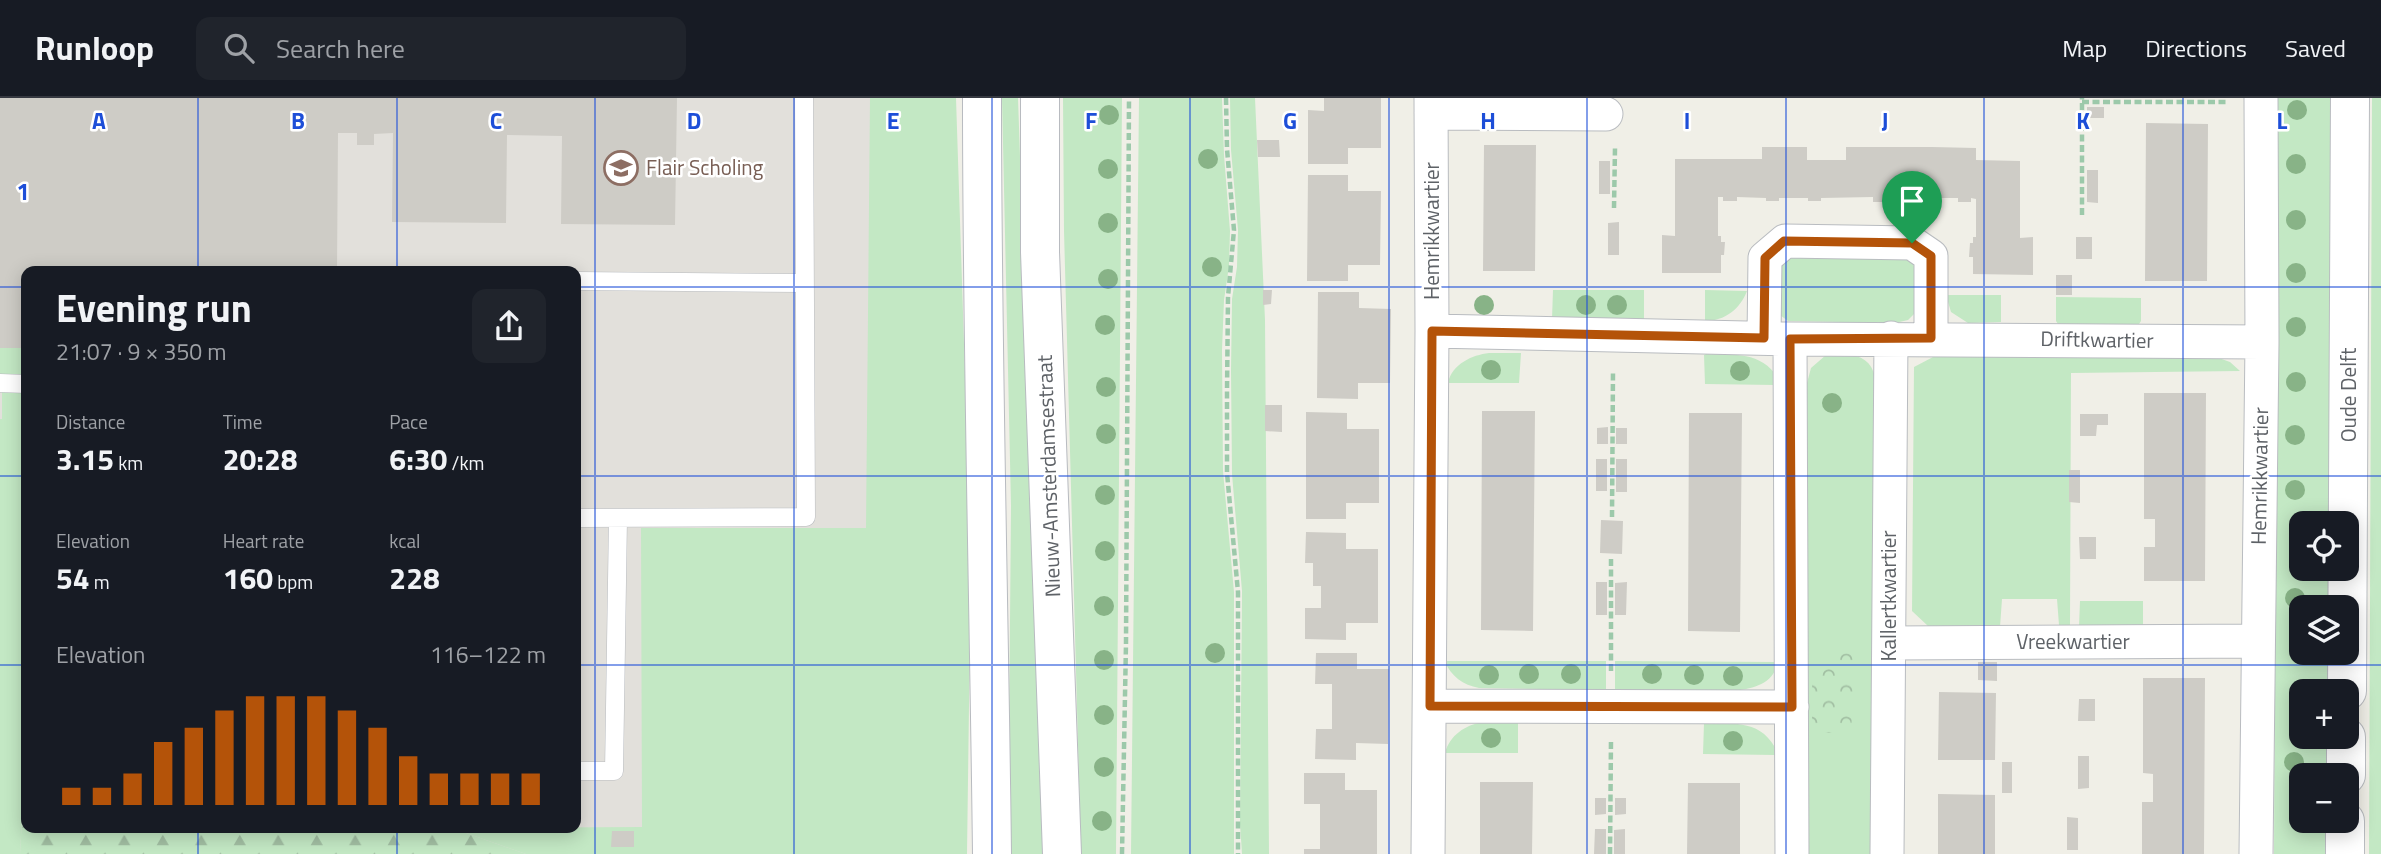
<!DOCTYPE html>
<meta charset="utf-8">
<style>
body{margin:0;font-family:"Titillium Web",sans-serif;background:#20242c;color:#f1f3f6;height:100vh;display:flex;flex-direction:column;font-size:26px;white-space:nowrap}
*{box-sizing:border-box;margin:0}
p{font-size:23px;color:#9ea1a6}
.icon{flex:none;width:38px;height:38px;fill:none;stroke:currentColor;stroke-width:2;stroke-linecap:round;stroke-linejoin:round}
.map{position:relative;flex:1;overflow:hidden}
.sheet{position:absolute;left:21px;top:168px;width:560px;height:567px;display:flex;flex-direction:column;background:#171b24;border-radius:14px;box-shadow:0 4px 18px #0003}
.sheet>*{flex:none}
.fabs{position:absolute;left:2289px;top:413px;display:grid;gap:14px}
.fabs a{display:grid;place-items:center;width:70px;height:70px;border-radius:14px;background:#171b24;box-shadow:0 4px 18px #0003;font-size:35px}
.pin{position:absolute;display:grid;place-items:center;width:60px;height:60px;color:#fff;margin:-72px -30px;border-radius:50% 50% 50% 0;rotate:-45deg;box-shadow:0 0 7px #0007}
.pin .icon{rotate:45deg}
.round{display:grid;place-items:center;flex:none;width:74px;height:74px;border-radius:14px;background:#20242c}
.overview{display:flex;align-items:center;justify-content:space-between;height:119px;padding:0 35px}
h1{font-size:38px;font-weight:700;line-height:52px}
.metrics{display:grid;grid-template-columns:repeat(3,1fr);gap:10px;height:119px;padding:7px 35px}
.metrics div{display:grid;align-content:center}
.metrics b{font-size:30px;font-weight:700}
.metrics small{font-size:19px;font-weight:400}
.metrics p{font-size:19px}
.chart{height:196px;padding:14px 35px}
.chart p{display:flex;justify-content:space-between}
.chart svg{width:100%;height:126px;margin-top:7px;stroke:#b45309;stroke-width:6}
header{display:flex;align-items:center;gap:42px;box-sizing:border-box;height:98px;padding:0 35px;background:#171b24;border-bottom:2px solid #363941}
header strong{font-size:33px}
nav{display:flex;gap:38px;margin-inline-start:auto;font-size:24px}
.search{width:490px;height:63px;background:#20242c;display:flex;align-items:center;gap:18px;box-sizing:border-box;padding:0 24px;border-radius:14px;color:#9ea1a6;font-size:26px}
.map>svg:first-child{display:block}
</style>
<header>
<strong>Runloop</strong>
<div class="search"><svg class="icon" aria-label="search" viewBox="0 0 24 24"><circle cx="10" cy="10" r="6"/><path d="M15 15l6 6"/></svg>Search here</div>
<nav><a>Map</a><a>Directions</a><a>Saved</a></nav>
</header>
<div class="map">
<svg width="2381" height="756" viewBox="0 0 2381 756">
<defs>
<pattern id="forest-firs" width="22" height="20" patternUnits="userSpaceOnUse" patternTransform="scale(1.75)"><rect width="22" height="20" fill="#c3e8c4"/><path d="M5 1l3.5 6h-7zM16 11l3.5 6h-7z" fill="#a2bfa3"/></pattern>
<pattern id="park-crowns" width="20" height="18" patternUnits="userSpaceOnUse" patternTransform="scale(1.75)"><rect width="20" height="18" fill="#c3e8c4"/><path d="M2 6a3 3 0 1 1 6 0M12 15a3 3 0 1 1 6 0" fill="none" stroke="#a2bfa3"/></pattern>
</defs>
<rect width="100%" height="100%" fill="#f0efe7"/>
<!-- industrial -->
<path fill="#e2e0db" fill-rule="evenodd" d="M0,0h909l16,756h-925zM26,173h550v557h-550z"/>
<!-- grass -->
<path fill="#c3e8c4" d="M870,0h86l15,460 -4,296h-441l-74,-26 190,-1 -1,-299h225z
M1002,0h16l26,756h-36l3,-348z
M1063,0h59l-6,756h-35l-17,-623z
M1139,0h83l2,57 6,76 -1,35 -5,34 -2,50 1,121 11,121v262h-103z
M1230,0h25l10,222 4,534h-27l-2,-30 2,-233 -10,-117 -1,-103 1,-72 5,-32 1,-37 -7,-80z
M2277,0h54l-2,425h-28v46h27v38h-27v46h27v38h-27v46h27l-1,38h-26v46h26v33h-53z
M2372,0h9v756h-12z
M1793,159l116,2 6,8 -1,47 -6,6 -13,3 -107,-2 -8,-6 1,-51z
M1553,192h91v30l-92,-1z
M1705,192l42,1c-7,18 -22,30 -42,30z
M1946,197h55v27l-33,1 -17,-11z
M2056,199l85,1v23l-2,3h-81l-2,-3z
M0,250h26v27l-26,-1z
M1489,255h32l-2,30h-71c4,-19 24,-28 41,-30z
M1706,256c28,1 55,-3 72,24l-3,7 -70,-1 -1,-29z
M1826,257c20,0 40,-4 48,18l-2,481h-67l2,-471 4,-15z
M1935,258l281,1 14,5 10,9 -169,2 -1,254h-11v-2l-2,-26h-55l-2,28 -72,-1 -16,-15 2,-244z
M2,294l24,1v424h-4l-2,37h-20v-435h2z
M2080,503h63v27l-64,-1z
M1447,563h159v29l-127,-2c-16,-3 -28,-12 -34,-26z
M1615,563l162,1c-1,19 -21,26 -37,28h-125z
M1483,624h35v31h-73c5,-18 20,-28 38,-31z
M1704,625c32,1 58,-4 74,30l-3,2 -72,-1z"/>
<!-- forest -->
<path fill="url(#forest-firs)" d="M22,719h4v11h426l74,26h-506z"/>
<!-- park -->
<path fill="url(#park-crowns)" d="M1855,555l-4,80h-39v-64h19l1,-15z"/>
<!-- building -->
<path fill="#ceccc6" d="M0,0h677l-2,127 -114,-1 1,-88 -55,-1 -1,88 -114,-1 1,-89 -19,1v11h-17v-12h-19l-1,138h-311v77h-26z
M1324,0h57v50h-33v16h-40v-54l16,1z
M2087,9h17v11h-17z
M2146,25l62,1 -1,157h-62z
M1257,42h22l1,17h-22z
M1484,47h52l-1,126h-52z
M1762,49h45v13h39v-13h86l44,1v12l44,1v77l13,-1v38l-60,-1v-17h-4l1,-14h3v-6h3v-38l-5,-1v4h-13v-4h-29v4h-14v-4h-28l-1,4h-13v-5l-52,1v3h-13v-3h-29v3h-13v-3l-29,-1v4h-14v-4h-5v39h3v6h4l-1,13h-3v18h-59v-38l13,1v-77h87z
M1599,63h11v33h-11z
M2087,72h11v33l-11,-1z
M1308,77h40v16h33l-1,74h-32v16h-41z
M1619,124v33h-11v-32z
M2076,139h16v22h-16z
M2056,177h16v20h-16z
M1263,192h9l-1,14 -8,1z
M1318,194h41v16l32,1 -1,74h-32v16l-41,-1z
M2144,295h62l-1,188h-61v-34h11v-28h-11z
M1265,307h17v27l-17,-1z
M1482,313h53l-2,220 -52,-1z
M1306,314l41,1v16h32v74h-33v16h-40z
M1689,315h53l-2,219 -52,-1z
M2080,316h28v11h-11l-1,11h-16z
M1608,329v17h-11v-16z
M1616,330h11v16h-11z
M1596,361h11v32h-11z
M1616,361h11v33h-11z
M2069,372h11v33l-11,-1z
M1601,422l22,1 -1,33 -22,-1z
M1306,434l40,1v16h32v74h-32v17l-41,-1v-31h16v-22h-8v-23h-8z
M2079,439h17v22h-16z
M1596,484h11v33h-11z
M1627,484l-1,33h-11v-32z
M1316,555h41v16h32l-1,75 -32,-1v17l-41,-1 1,-30h16v-45h-17z
M1978,564h19v19l-19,-1z
M2143,580h62l-1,176h-62v-52h11v-28l-10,-1z
M1939,594l57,1 -1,67h-57z
M2079,601h16v22h-17z
M2078,658h11v32l-11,1z
M2002,664h10v31h-10z
M1304,675h41v17h32v64h-73v-5h16v-45h-16z
M1480,684h53l-1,72h-52z
M1688,685h52v71h-53z
M1938,696l57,1v59h-57z
M1595,700h11v16l-11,1z
M1615,700h11v16l-11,1z
M2067,719l11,1v32h-11z
M1595,731h11v25h-12z
M1625,731v25h-11v-24z
M612,733h22v16h-23z"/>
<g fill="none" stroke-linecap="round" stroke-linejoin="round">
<!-- service casing -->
<g stroke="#b9bcc0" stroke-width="19">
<path id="service" d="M576,183l227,2
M0,285l26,1
M576,420l230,-1 -2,-419
M576,673h38l4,-253"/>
</g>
<!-- minor casing -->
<g stroke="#b9bcc0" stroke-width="35">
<path id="minor" d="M1431,15l175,1
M1432,233l358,8 472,3
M1764,240l1,-80 20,-17 127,2 19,13v82
M1790,241l2,515
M1889,545l368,-2
M1430,608l362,1
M1428,756l4,-523 -1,-233
M1887,756l4,-516
M2256,756l6,-512 -1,-244"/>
</g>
<!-- tertiary casing -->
<g stroke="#b9bcc0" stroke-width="40">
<path id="tertiary" d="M2347,593l3,-593
M2346,677v-38
M2345,756v-33"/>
</g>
<!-- secondary casing -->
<g stroke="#b8bbc0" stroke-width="40">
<path id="secondary" d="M982,0c0,252 7,504 10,756
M1040,0v154l22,602"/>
</g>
<!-- path -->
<path stroke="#9cc9aa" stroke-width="4.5" stroke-dasharray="7 3.5" stroke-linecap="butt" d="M1226,0l1,51 7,81 -6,67 -1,94v82l11,119v262
M2082,4h146
M1614,110l1,-60
M2082,117v-117
M1612,419l1,-146
M1611,573v-115
M1122,756l4,-211 3,-545
M1610,756l1,-115"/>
<!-- service -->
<use href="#service" stroke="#fff" stroke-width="18"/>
<!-- minor -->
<use href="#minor" stroke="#fff" stroke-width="33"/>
<!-- tertiary -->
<use href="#tertiary" stroke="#fff" stroke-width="38"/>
<!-- secondary -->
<use href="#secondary" stroke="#fff" stroke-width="38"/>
</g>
<!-- trees -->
<g fill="#88b387">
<circle cx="2297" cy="12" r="10"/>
<circle cx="1109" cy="17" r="10"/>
<circle cx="1208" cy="61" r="10"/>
<circle cx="2296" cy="66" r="10"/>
<circle cx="1108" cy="71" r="10"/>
<circle cx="2296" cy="122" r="10"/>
<circle cx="1108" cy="125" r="10"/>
<circle cx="1212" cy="169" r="10"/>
<circle cx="2296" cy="175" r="10"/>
<circle cx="1108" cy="181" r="10"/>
<circle cx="1484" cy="207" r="10"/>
<circle cx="1586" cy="207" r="10"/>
<circle cx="1617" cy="207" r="10"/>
<circle cx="1105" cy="227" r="10"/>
<circle cx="2296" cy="229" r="10"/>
<circle cx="1491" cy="272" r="10"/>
<circle cx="1740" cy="273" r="10"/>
<circle cx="2296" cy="284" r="10"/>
<circle cx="1106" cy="289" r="10"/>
<circle cx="1832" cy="305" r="10"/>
<circle cx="1106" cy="336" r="10"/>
<circle cx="2295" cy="337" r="10"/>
<circle cx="2295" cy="392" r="10"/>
<circle cx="1105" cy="397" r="10"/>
<circle cx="1105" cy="453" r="10"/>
<circle cx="2295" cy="500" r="10"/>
<circle cx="1104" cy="508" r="10"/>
<circle cx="1215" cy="555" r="10"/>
<circle cx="1104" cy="562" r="10"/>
<circle cx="1529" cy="576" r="10"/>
<circle cx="1571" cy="576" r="10"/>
<circle cx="1652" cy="576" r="10"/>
<circle cx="1489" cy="577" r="10"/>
<circle cx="1694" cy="577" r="10"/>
<circle cx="1733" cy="578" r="10"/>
<circle cx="1104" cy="617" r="10"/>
<circle cx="1491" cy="640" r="10"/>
<circle cx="1733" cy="643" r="10"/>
<circle cx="2294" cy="664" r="10"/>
<circle cx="1104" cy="669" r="10"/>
<circle cx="1102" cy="723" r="10"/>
</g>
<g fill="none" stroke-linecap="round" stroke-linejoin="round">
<!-- route casing -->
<g stroke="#fff" stroke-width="14">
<path id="route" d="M1784,143l128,2 19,13v82l-141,1 2,368 -362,-1 2,-375 332,7 1,-80z"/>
</g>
<!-- route -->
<use href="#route" stroke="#b45309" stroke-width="9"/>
</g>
<!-- grid -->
<path fill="none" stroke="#1d4ed8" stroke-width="2" stroke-opacity="0.55" d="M198,0v173M397,0v173M595,0v756M794,0v756M992,0v756M1190,0v756M1389,0v756M1587,0v756M1786,0v756M1984,0v756M2183,0v756M0,189h26M576,189h1805M0,378h26M576,378h1805M0,567h26M576,567h1805M198,730v26M397,730v26"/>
<!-- icons -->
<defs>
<g id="university-ring" transform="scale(1.75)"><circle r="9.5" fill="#fff" stroke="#8d6e63" stroke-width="1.5"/><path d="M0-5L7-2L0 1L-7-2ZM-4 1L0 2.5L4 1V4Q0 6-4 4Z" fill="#8d6e63"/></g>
</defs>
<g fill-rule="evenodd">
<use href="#university-ring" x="621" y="70"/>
</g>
<g text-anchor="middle" stroke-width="5" stroke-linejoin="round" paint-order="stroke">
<!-- education labels -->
<g font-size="21" fill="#785e54" stroke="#fff" text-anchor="start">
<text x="646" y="77">Flair Scholing</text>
</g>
<!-- street labels -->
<g font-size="21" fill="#5e6267" stroke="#fff">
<text transform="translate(1432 133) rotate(-90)" y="7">Hemrikkwartier</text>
<text transform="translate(2097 242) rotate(1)" y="7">Driftkwartier</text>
<text transform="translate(2349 297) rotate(-90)" y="7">Oude Delft</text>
<text transform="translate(1049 378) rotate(-92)" y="7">Nieuw-Amsterdamsestraat</text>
<text transform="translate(2260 378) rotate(-89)" y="7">Hemrikkwartier</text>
<text transform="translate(1889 498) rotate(-90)" y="7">Kallertkwartier</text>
<text x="2073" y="551">Vreekwartier</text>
</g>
</g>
<g font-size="23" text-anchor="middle" font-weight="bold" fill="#1d4ed8" stroke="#fff" stroke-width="5" stroke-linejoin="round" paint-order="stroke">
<text x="99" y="31">A</text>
<text x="298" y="31">B</text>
<text x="496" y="31">C</text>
<text x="694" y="31">D</text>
<text x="893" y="31">E</text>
<text x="1091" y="31">F</text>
<text x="1290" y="31">G</text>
<text x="1488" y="31">H</text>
<text x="1687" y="31">I</text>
<text x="1885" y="31">J</text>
<text x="2083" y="31">K</text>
<text x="2282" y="31">L</text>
<text x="23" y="102">1</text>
</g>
</svg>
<div class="fabs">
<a><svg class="icon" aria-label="locate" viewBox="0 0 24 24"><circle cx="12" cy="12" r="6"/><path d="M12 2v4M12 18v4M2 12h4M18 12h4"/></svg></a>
<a><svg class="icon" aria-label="layers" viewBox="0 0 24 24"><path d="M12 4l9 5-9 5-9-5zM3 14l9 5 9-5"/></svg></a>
<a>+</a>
<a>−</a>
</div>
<div class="pin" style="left:1912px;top:145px;background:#1e9e55"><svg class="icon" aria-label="arrive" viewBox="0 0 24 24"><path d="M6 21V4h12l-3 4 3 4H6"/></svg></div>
<section class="sheet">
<div class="overview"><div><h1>Evening run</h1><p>21:07 · 9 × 350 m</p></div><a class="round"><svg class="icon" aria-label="share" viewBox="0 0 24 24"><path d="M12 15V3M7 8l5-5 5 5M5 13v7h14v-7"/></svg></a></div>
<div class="metrics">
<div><p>Distance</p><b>3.15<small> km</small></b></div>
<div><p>Time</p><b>20:28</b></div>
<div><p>Pace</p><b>6:30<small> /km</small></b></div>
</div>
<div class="metrics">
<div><p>Elevation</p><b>54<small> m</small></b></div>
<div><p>Heart rate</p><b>160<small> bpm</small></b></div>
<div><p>kcal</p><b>228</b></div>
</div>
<div class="chart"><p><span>Elevation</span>116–122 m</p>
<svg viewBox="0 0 160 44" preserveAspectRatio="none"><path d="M5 44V38M15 44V38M25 44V33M35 44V22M45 44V17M55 44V11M65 44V6M75 44V6M85 44V6M95 44V11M105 44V17M115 44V27M125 44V33M135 44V33M145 44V33M155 44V33"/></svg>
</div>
</section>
</div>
